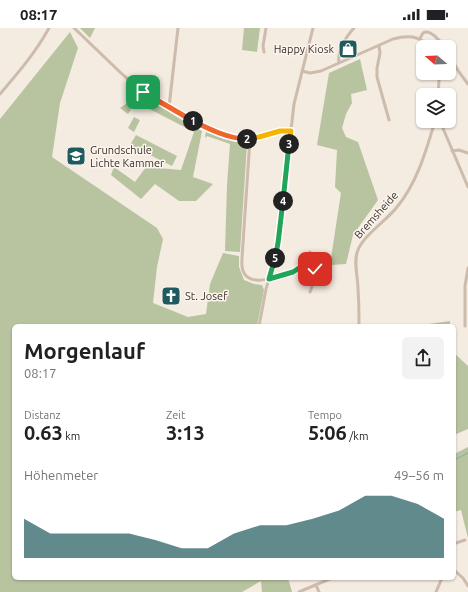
<!DOCTYPE html>
<html lang="de">
<meta charset="utf-8">
<style>
body{margin:0;font-family:Ubuntu,sans-serif;background:#f2f2f2;color:#202124;height:100vh;display:flex;flex-direction:column;font-size:15px;white-space:nowrap}
*{box-sizing:border-box;margin:0}
p{font-size:13px;color:#757577}
.icon{flex:none;width:22px;height:22px;fill:none;stroke:currentColor;stroke-width:2;stroke-linecap:round;stroke-linejoin:round}
.map{position:relative;flex:1;overflow:hidden}
.panel{position:absolute;left:12px;top:296px;width:444px;height:256px;display:flex;flex-direction:column;background:#fff;border-radius:6px;box-shadow:0 1px 3px #0004}
.panel>*{flex:none}
.needle{width:26px;rotate:289deg}
.tools{position:absolute;left:416px;top:12px;display:grid;gap:8px}
.tools a{display:grid;place-items:center;width:40px;height:40px;border-radius:6px;background:#fff;box-shadow:0 1px 3px #0004;font-size:20px}
.pin{position:absolute;display:grid;place-items:center;width:34px;height:34px;color:#fff;margin:-17px;border-radius:8px;box-shadow:0 2px 6px #0006}
.km{position:absolute;width:20px;height:20px;margin:-10px;border-radius:50%;background:#222;color:#fff;font-size:11px;line-height:20px;text-align:center}
.round{display:grid;place-items:center;flex:none;width:42px;height:42px;border-radius:6px;background:#f2f2f2}
.headline{display:flex;align-items:center;justify-content:space-between;height:68px;padding:0 12px}
h1{font-size:22px;font-weight:700;line-height:30px}
.figures{display:grid;grid-template-columns:repeat(3,1fr);gap:6px;height:68px;padding:4px 12px}
.figures div{display:grid;align-content:center}
.figures b{font-size:20px;font-weight:700}
.figures small{font-size:11px;font-weight:400}
.figures p{font-size:11px}
.chart{height:112px;padding:8px 12px}
.chart p{display:flex;justify-content:space-between}
.chart svg{width:100%;height:72px;margin-top:4px;fill:#1f5a5e;opacity:.7}
.status{display:flex;justify-content:space-between;align-items:center;height:28px;padding:0 20px;background:#fff;direction:ltr}
.status svg{height:11px;fill:currentColor}
.map>svg:first-child{display:block}
</style>
<div class="status"><b>08:17</b><svg viewBox="0 0 49 12"><path d="M0 12V9h3v3zM5 12V6h3v6zM10 12V3h3v9zM15 12V0h3v12zM26 1h20v11H26zM47 4h2v5h-2z"/></svg></div>
<div class="map">
<svg width="468" height="564" viewBox="0 0 468 564">
<rect width="100%" height="100%" fill="#f4ebe1"/>
<!-- green -->
<path fill="#b8c4a0" d="M80,0h15l-5,10z
M244,0h16l-3,24 -15,-2z
M70,4l8,16 -18,55 -8,54 105,71 6,11 -6,28 -4,36 35,14 18,-3 4,-30 13,-31 16,3v11l5,13 10,4 8,1 2,5 -7,36h-243v252h274l4,14h-30l-1,-11 -19,11h-242v-473z
M360,31l7,31 -16,4 1,9 -6,11 -4,14 4,9 12,5 20,58 -25,35 -7,29 -30,2 -1,-6 16,-2 10,-65 -6,-6 2,-37 -20,-5 12,-72z
M140,66l50,31 12,6 -9,46 20,7 -17,17h-17l-24,-17 -14,15 -30,-24 3,-8 21,15 11,-15 35,3 13,-38 -58,-30 -8,12 -8,-6z
M134,89l6,3 -6,12 -6,-4z
M206,104l18,7 23,5 -7,108 -15,-1 2,-66 3,-41 -23,-8 -1,2 -1,-2z
M136,107l41,21 -5,10 -42,-21z
M450,293v5h-31l2,-1z
M454,325l14,13v63l-14,6z
M468,419v91l-7,-28 -7,2v-58z"/>
<g fill="none" stroke-linecap="round" stroke-linejoin="round">
<!-- stream -->
<path stroke="#7fb0b2" stroke-width="1" d="M454,432l14,-7"/>
<!-- minor -->
<path stroke="#cdbbac" stroke-width="3" d="M74,0l47,45 19,17 29,17 37,20 16,6 12,4 10,2 9,-1 27,-7h11
M420,11c0,-1 3,-6 3,-6 7,-5 18,9 21,14
M379,18l1,7 -3,15v9l12,43
M264,24l-1,-6 3,-18
M449,27l10,17 9,12
M339,35c-2,-13 7,-26 15,-35
M302,43l8,2 11,-2 72,-32c14,-4 26,-4 36,8
M0,66c18,-21 36,-42 49,-66
M438,67l1,-14v-8
M169,79l9,-79
M436,93l6,5 26,61
M250,111l-8,119c0,5 -1,10 2,15 7,12 25,6 35,3 5,-1 11,-2 15,-5 5,-3 9,-6 12,-10h4c8,9 4,21 0,31
M452,123l7,-1 9,3
M306,233l4,-9
M259,298l7,-37 7,-24 5,-22 16,-139 19,-76
M359,298c0,-12 0,-24 -1,-37 0,-12 -5,-28 0,-39 5,-14 29,-30 39,-43 20,-24 29,-56 38,-86
M465,298v-40l3,-18
M454,515h2l9,-3
M454,542l9,8 5,8
M316,557l3,7
M299,564l33,-14
M436,564l6,-14"/>
</g>
<g fill="none" stroke-linecap="round" stroke-linejoin="round">
<!-- split-1 casing -->
<g stroke="#fff" stroke-width="8">
<path id="split-1" d="M143,64l50,29"/>
</g>
<!-- split-2 casing -->
<g stroke="#fff" stroke-width="8">
<path id="split-2" d="M193,93c16,8 36,18 54,18"/>
</g>
<!-- split-3 casing -->
<g stroke="#fff" stroke-width="8">
<path id="split-3" d="M247,111l12,-2 21,-6h11l-2,13"/>
</g>
<!-- split-4 casing -->
<g stroke="#fff" stroke-width="8">
<path id="split-4" d="M283,173l6,-57"/>
</g>
<!-- split-5 casing -->
<g stroke="#fff" stroke-width="8">
<path id="split-5" d="M275,230l3,-15 5,-42"/>
</g>
<!-- split-6 casing -->
<g stroke="#fff" stroke-width="8">
<path id="split-6" d="M275,230l-6,21 24,-7 9,-6"/>
</g>
<!-- split-7 casing -->
<g stroke="#fff" stroke-width="8">
<path id="split-7" d="M302,238l4,-5h4l3,3 2,5"/>
</g>
<!-- split-1 -->
<use href="#split-1" stroke="#f0652b" stroke-width="5"/>
<!-- split-2 -->
<use href="#split-2" stroke="#f0652b" stroke-width="5"/>
<!-- split-3 -->
<use href="#split-3" stroke="#f5b400" stroke-width="5"/>
<!-- split-4 -->
<use href="#split-4" stroke="#22a559" stroke-width="5"/>
<!-- split-5 -->
<use href="#split-5" stroke="#22a559" stroke-width="5"/>
<!-- split-6 -->
<use href="#split-6" stroke="#22a559" stroke-width="5"/>
<!-- split-7 -->
<use href="#split-7" stroke="#f5b400" stroke-width="5"/>
</g>
<!-- icons -->
<defs>
<g id="shop-square" transform="scale(1)"><rect x="-9" y="-9" width="18" height="18" rx="4" fill="#1f5a5e" stroke="#fbf5ee"/><path d="M-5-2.5h2.3a2.7 3.5 0 0 1 5.4 0H5L5.5 6h-11ZM-1.5-2.5h3a1.5 2.3 0 0 0-3 0Z" fill="#fff"/></g>
<g id="school-square" transform="scale(1)"><rect x="-9" y="-9" width="18" height="18" rx="4" fill="#1f5a5e" stroke="#fbf5ee"/><path d="M0-5L7-2L0 1L-7-2ZM-4 1L0 2.5L4 1V4Q0 6-4 4Z" fill="#fff"/></g>
<g id="church-square" transform="scale(1)"><rect x="-9" y="-9" width="18" height="18" rx="4" fill="#1f5a5e" stroke="#fbf5ee"/><path d="M-1.2-6h2.4v3.5h3.3v2.4h-3.3V6h-2.4V-.1h-3.3v-2.4h3.3Z" fill="#fff"/></g>
</defs>
<g fill-rule="evenodd">
<use href="#shop-square" x="348" y="21"/>
<use href="#school-square" x="76" y="128"/>
<use href="#church-square" x="171" y="268"/>
</g>
<g text-anchor="middle" stroke-width="3" stroke-linejoin="round" paint-order="stroke">
<!-- poi labels -->
<g font-size="11" fill="#3b302b" stroke="#fbf5ee" text-anchor="start">
<text x="334" y="25" text-anchor="end">Happy Kiosk</text>
<text x="90" y="126">Grundschule<tspan x="90" dy="13">Lichte Kammer</tspan></text>
<text x="185" y="272">St. Josef</text>
</g>
<!-- street labels -->
<g font-size="11" fill="#3b302b" stroke="#fbf5ee">
<text transform="translate(376 187) rotate(-48)" y="4">Bremsheide</text>
</g>
</g>
</svg>
<div class="tools">
<a><svg class="needle" viewBox="-14 -14 28 28"><path d="M0-13l5 13h-10z" fill="#e53935"/><path d="M0 13l5-13h-10z" fill="#757577"/></svg></a>
<a><svg class="icon" aria-label="layers" viewBox="0 0 24 24"><path d="M12 4l9 5-9 5-9-5zM3 14l9 5 9-5"/></svg></a>
</div>
<div class="pin" style="left:143px;top:64px;background:#1e9e55"><svg class="icon" aria-label="arrive" viewBox="0 0 24 24"><path d="M6 21V4h12l-3 4 3 4H6"/></svg></div>
<div class="pin" style="left:315px;top:241px;background:#d93025"><svg class="icon" aria-label="check" viewBox="0 0 24 24"><path d="M5 12l5 5 9-10"/></svg></div>
<b class="km" style="left:193px;top:93px">1</b>
<b class="km" style="left:247px;top:111px">2</b>
<b class="km" style="left:289px;top:116px">3</b>
<b class="km" style="left:283px;top:173px">4</b>
<b class="km" style="left:275px;top:230px">5</b>
<section class="panel">
<div class="headline"><div><h1>Morgenlauf</h1><p>08:17</p></div><a class="round"><svg class="icon" aria-label="share" viewBox="0 0 24 24"><path d="M12 15V3M7 8l5-5 5 5M5 13v7h14v-7"/></svg></a></div>
<div class="figures">
<div><p>Distanz</p><b>0.63<small> km</small></b></div>
<div><p>Zeit</p><b>3:13</b></div>
<div><p>Tempo</p><b>5:06<small> /km</small></b></div>
</div>
<div class="chart"><p><span>Höhenmeter</span>49–56 m</p>
<svg viewBox="0 0 160 44" preserveAspectRatio="none"><path d="M0 44V20L10 29L20 29L30 29L40 29L50 33L60 38L70 38L80 29L90 24L100 24L110 20L120 15L130 6L140 6L150 11L160 20V44z"/></svg>
</div>
</section>
</div>
